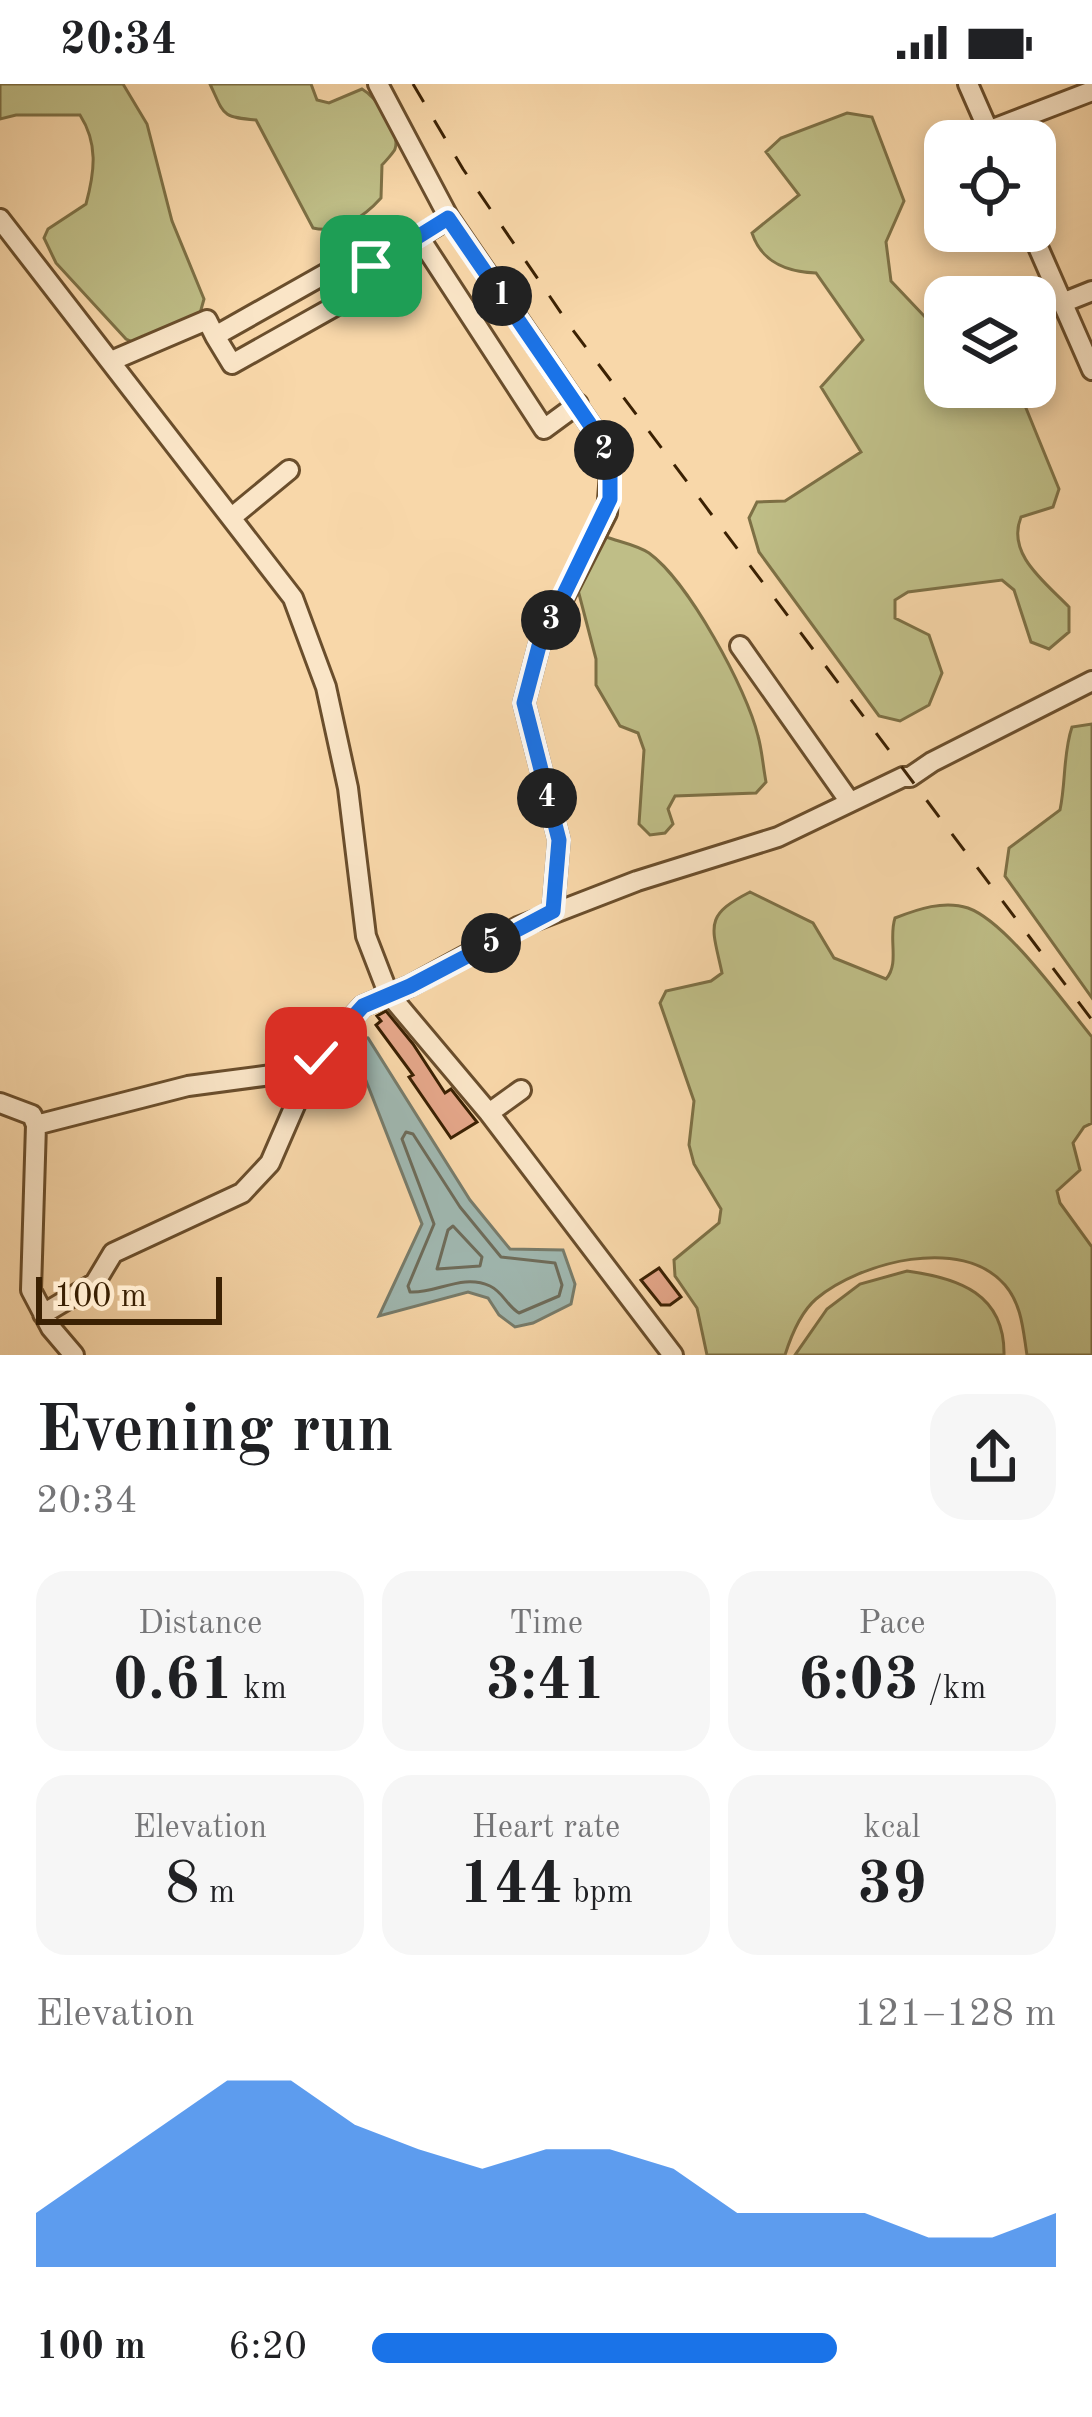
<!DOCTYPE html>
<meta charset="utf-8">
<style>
body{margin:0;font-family:"Old Standard TT",serif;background:#f6f6f6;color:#202124;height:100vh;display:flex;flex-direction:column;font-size:45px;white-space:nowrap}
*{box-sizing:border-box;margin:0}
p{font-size:39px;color:#757577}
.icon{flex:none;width:66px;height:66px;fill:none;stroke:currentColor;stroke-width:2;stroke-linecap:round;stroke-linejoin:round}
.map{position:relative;height:1271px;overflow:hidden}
.side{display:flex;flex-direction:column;background:#fff;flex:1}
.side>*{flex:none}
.buttons{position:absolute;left:924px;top:36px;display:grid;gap:24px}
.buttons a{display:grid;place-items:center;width:132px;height:132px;border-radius:24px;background:#fff;box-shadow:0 6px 18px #0003;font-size:60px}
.scale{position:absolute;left:36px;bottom:30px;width:186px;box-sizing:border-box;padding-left:12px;border:6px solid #3b2103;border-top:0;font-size:33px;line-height:42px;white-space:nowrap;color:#3b2103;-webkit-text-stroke:9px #fae5c7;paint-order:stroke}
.pin{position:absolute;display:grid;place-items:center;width:102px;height:102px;color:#fff;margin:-51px;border-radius:24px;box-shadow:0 6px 18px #0006}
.km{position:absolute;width:60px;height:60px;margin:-30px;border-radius:50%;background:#222;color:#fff;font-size:33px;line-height:60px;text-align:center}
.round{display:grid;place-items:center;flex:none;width:126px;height:126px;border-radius:36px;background:#f6f6f6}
.summary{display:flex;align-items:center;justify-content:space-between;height:204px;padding:0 36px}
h1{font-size:66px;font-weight:800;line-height:90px}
.metrics{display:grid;grid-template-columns:repeat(3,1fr);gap:18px;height:204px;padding:12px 36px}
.metrics div{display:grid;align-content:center;border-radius:30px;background:#f6f6f6;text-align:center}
.metrics b{font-size:60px;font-weight:800}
.metrics small{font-size:33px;font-weight:400}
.metrics p{font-size:33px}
.chart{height:336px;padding:24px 36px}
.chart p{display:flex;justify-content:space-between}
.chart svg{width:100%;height:216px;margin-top:12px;fill:#1a73e8;opacity:.7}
ul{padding:0 36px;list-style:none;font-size:39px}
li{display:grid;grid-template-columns:192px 144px 1fr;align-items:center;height:90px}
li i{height:30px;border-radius:15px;background:#1a73e8}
.status{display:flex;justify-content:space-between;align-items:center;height:84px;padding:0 60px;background:#fff;direction:ltr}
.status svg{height:33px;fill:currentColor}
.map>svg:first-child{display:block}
</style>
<div class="status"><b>20:34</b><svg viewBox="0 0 49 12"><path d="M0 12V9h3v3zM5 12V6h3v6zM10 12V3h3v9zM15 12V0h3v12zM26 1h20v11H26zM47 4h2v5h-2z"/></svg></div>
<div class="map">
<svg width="1092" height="1271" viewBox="0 0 1092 1271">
<rect width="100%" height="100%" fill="#f8d7a9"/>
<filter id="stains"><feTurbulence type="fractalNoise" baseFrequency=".00167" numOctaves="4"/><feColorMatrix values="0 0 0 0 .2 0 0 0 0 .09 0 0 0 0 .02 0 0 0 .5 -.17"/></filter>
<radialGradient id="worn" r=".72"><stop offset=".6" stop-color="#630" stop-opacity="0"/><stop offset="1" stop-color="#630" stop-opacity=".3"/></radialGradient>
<!-- green -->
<path fill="#bfbe87" stroke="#7d7045" stroke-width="3" d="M0,0h123l24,40 25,97 32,78 -5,18 -64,26 -9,-4 -70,-76 -12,-25 4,-9 38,-25c9,-33 12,-61 -6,-89h-64l-16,4z
M210,0h101l6,16 12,3 33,-14c14,8 39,43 33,60 -1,3 -11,14 -13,16l-1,33c-17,19 -42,36 -68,30l-57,-108c-35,-3 -31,-4 -46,-36z
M847,29l25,4 32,84 -18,41 5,39 54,57v49h69l5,4 40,98 -6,18 -32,10c-15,37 24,65 48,90v25l-20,17 -18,-7 -17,-52 -12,-10 -94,12 -13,8v18l34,17 13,38 -13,32 -29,16 -21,-5 -120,-164 -10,-34 8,-16 28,-1 76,-49 -40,-65 42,-47 -47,-67c-29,-1 -54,-10 -64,-40l47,-38 -33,-43 15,-14z
M606,453c14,5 31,8 43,16 39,28 98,136 109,183 4,14 5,30 8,46l-10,11 -81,3 -7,13 5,15 -8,9 -15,2 -11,-11 5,-74 -6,-17 -18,-7 -24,-41v-26l-18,-69 15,-40z
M1092,640v274l-87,-122 4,-28 51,-38c6,-28 3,-57 12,-83z
M750,808l63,31 21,35 52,21c14,-16 2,-40 9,-61 23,-9 49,-18 73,-10 39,14 96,95 124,129v86l-8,4 -11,16 7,27 -23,21 3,12 32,44v108h-65c-4,-25 -5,-50 -22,-70 -43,-50 -145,-23 -189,14 -15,13 -25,37 -31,56h-78l-10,-47 -22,-32 -1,-16 45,-37 2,-14 -27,-45 -5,-19 5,-44 -34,-98 6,-12 45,-10 11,-8c-10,-47 -19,-57 28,-81z
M907,1187c52,7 98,23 97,84h-209l32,-46 33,-25z"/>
<!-- water -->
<path fill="#a0b8b1" stroke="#787c6b" stroke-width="3" d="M359,953l9,1 102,162 40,49 53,1 12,34 -4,20 -38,19 -18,4 -16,-12 -11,-17 -20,-6 -89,24 43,-92 -66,-169z"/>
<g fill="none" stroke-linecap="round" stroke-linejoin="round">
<!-- shore -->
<path stroke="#6e6c5a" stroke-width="3" d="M406,1048l7,2 47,73 41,50 54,6 7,22 -3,11 -40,17c-12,-7 -16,-21 -29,-27 -28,-13 -54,8 -80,6l-2,-6 26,-62 -32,-85z
M453,1142l29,31 -2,9 -43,3 11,-39z"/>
</g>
<!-- building -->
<path fill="#e4a689" stroke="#3b2103" stroke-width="3" d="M386,927l27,33 32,49 6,-4 26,33 -26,16 -42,-61 4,-2 -37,-50 5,-4 -4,-5z
M659,1184l22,29 -11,8h-9l-20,-25z"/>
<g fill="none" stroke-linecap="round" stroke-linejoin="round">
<!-- minor casing -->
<g stroke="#6a4e2c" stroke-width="24">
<path id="minor" d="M378,0l71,134 153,224 8,31 -3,40 -68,133 -15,57 35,137 -6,71
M968,0l25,57
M988,47l104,-40
M0,135l293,379 33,89 22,101 18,148 22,57 101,120 184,242
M1031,147l61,139
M419,153l125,192 34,-25
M371,182l78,-48
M1062,219l30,-12
M111,277l96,-41 8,16 149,-84 14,30 -146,82 -17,-28
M232,433l57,-47
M740,562l110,156
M0,1019l32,12 4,10 -5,165 20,38 23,27
M489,1029l32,-23
M36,1041l152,-39 91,-12 37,-17 47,-51 47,-20 108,-59 119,-46 141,-44 125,-60h7l22,-15 160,-81
M43,1230l52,-31 18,-30 129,-60 28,-30 46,-106"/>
</g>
<!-- minor -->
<use href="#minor" stroke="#fae5c7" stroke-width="18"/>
<!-- rail -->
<path stroke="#3b2103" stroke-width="3" stroke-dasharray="21 21" stroke-linecap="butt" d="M413,0l50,85 109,160 520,691"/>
</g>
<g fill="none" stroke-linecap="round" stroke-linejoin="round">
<!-- route casing -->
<g stroke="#fff" stroke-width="24">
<path id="route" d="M316,974l47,-52 47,-20 143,-75 6,-71 -35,-137 15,-57 71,-147v-26l-8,-31 -154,-224 -77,48"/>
</g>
<!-- route -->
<use href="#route" stroke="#1a73e8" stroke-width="15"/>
</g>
<rect width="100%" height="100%" filter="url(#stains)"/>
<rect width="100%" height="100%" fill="url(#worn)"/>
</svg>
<div class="buttons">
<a><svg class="icon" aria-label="locate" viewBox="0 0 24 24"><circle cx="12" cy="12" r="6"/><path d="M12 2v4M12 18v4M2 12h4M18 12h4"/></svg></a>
<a><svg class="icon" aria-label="layers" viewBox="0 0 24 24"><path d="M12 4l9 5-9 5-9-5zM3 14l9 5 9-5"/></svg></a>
</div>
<div class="scale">100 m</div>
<div class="pin" style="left:371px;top:182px;background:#1e9e55"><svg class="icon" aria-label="arrive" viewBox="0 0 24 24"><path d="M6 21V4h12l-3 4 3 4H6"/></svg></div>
<div class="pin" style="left:316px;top:974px;background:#d93025"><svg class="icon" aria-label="check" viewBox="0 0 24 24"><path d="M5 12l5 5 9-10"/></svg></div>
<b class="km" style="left:502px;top:212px">1</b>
<b class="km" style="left:604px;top:366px">2</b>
<b class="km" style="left:551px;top:536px">3</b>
<b class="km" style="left:547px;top:714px">4</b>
<b class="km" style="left:491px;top:859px">5</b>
</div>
<section class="side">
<div class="summary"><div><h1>Evening run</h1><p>20:34</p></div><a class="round"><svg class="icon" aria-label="share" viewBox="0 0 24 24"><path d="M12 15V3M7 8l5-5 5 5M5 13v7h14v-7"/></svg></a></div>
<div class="metrics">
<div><p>Distance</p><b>0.61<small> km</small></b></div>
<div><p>Time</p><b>3:41</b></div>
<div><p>Pace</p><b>6:03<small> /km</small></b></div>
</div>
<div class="metrics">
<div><p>Elevation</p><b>8<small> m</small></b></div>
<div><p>Heart rate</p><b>144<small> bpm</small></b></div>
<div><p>kcal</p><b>39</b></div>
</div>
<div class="chart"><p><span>Elevation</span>121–128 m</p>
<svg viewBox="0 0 160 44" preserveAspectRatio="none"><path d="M0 44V33L10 24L20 15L30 6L40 6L50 15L60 20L70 24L80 20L90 20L100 24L110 33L120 33L130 33L140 38L150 38L160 33V44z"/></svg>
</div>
<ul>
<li><b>100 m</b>6:20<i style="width:68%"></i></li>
</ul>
</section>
